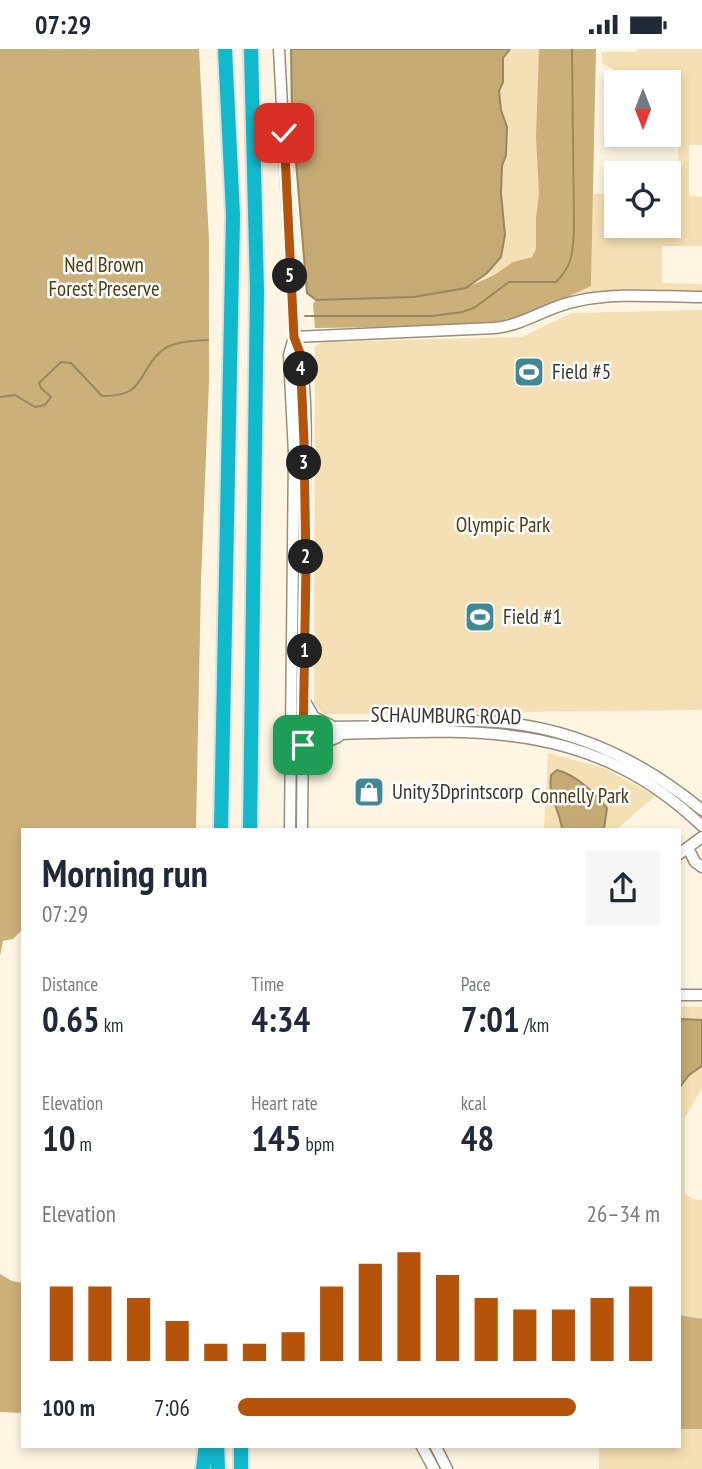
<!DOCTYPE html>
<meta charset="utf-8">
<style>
body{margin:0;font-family:"PT Sans Narrow",sans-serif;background:#f6f6f7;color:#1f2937;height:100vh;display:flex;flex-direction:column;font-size:26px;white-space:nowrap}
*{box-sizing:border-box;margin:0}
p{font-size:23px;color:#747a83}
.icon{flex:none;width:38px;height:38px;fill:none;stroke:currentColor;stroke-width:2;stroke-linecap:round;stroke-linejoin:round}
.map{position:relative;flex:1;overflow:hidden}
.drawer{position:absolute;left:21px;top:779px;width:660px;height:620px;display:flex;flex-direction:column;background:#fff;border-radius:0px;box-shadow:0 4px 10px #0003}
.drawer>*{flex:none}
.needle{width:46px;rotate:180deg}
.fabs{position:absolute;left:604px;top:21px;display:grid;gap:14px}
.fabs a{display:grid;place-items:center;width:77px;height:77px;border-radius:0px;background:#fff;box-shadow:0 4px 10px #0003;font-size:35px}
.pin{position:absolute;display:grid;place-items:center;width:60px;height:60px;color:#fff;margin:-30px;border-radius:14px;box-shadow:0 4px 10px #0006}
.km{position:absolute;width:35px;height:35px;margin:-18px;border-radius:50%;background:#222;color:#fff;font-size:19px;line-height:35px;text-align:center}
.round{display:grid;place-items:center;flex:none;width:74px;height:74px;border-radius:0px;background:#f6f6f7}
.head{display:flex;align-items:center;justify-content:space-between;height:119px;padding:0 21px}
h1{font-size:38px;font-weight:600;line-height:52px}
.stats{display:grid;grid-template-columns:repeat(3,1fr);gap:10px;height:119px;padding:7px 21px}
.stats div{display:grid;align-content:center}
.stats b{font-size:35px;font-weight:600}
.stats small{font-size:19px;font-weight:400}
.stats p{font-size:19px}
.chart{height:196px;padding:14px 21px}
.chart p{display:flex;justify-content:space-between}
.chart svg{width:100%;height:126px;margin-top:7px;stroke:#b45309;stroke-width:6}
ul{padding:0 21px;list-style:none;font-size:23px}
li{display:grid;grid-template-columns:112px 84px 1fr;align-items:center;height:52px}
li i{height:18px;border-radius:9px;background:#b45309}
.status{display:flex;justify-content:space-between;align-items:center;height:49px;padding:0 35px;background:#fff;direction:ltr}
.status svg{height:19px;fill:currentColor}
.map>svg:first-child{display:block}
</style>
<div class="status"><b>07:29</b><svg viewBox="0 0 49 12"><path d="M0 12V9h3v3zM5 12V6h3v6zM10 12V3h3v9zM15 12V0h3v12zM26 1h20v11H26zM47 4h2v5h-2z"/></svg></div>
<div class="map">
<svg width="702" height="1420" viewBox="0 0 702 1420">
<rect width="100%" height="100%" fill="#fef5e2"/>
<!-- green -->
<path fill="#f5dfb4" d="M510,0h29v145l-3,24v31l-4,8 -19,5 -17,12 -17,6 22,-23 4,-22 -4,-42 1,-27 4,-11 1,-28 -6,-17 -2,-19 4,-9v-24z
M637,0h65v96h-13v51l13,1v49h-40v37l40,1v9l-129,1 18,-8 2,-92h23v32h52l1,-32h9l1,-102h-10l-1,-10h-32l-34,-19v-11h35z
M702,261v400l-378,4 -10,-10 1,-358 8,-4 198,-5 51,-24z
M548,704l56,15 51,28 -38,33h-73z
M679,958h23v81l-17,30v75l7,6 10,1v269h-103v-23l80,-1z"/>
<!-- forest -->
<path fill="#cbb079" d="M0,0h199l10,191v141l-8,200 -5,248h-173v100l-10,10 -10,2 -3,15z
M539,0h57l-5,237 -76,35 -57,5 -143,2 -2,-24 3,-4 98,-3 52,-9 30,-14 17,-12 19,-5 4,-8v-31l3,-24 -3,-57z
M0,1225l12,7 11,2v130l-23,-1z
M679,1266l23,4v110h-23z"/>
<!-- water -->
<path fill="#c5aa73" stroke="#9b875e" stroke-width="2" d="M291,0h219l-7,9v24l-4,9 2,19 6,17 -1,28 -4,11 -1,27 4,42 -4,22 -14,16 -21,15 -52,9 -98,3 -9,-7 -15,-179z
M557,721c19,5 38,23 50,38l-3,21h-42c-3,-23 -14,-28 -11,-54z
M679,970l23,1v46l-13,9 -10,13z"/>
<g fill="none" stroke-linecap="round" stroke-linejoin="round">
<!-- stream -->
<path stroke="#9b875e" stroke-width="2" d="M305,267h127l30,-4 12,-4 35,-26h47c17,-16 17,-32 18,-54l-2,-179
M0,348l15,-2 20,12 10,-2 6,-8 -10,-9 -2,-5 22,-21 10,1 31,33c44,1 35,-23 58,-44 12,-11 33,-11 48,-12"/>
<!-- minor casing -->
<g stroke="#998e79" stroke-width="13">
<path id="minor" d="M279,0l15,288 -5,18 5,99 -4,375
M294,288c16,40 11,119 11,163 0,110 -1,220 -3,329
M294,288l201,-9c30,-3 53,-22 82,-27 40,-9 84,-4 125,-4
M304,651l10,17 16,8
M298,678c30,0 60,0 90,-1 31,-2 61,-6 91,-5 84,2 159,36 223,89
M298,686c154,-2 282,-26 404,91
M304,714l9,-15 25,-11
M688,799l7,14 7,5
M679,805l23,-17
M679,946h23
M421,1396l13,24
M435,1396l12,24"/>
</g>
<!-- highway casing -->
<g stroke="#dfdfdd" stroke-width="18">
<path id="highway" d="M221,780l12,-614 -8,-166
M250,780l7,-538 -6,-242
M217,1396l1,24
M203,1420l3,-24
M241,1420v-24"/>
</g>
<!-- minor -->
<use href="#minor" stroke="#fff" stroke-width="10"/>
<!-- highway -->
<use href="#highway" stroke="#11b9cc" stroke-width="14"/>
</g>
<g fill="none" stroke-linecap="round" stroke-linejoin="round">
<!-- route casing -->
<g stroke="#fff" stroke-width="14">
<path id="route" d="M284,84l10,204 6,16 4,88 2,126 -3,178"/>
</g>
<!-- route -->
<use href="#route" stroke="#b45309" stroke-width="9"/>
</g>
<!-- icons -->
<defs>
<g id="stadium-square" transform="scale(1.575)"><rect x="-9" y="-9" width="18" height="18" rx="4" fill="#418892" stroke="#fff"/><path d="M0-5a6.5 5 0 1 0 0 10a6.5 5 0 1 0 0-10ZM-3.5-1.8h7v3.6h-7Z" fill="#fff"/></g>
<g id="shop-square" transform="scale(1.575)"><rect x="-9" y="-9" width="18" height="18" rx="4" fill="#418892" stroke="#fff"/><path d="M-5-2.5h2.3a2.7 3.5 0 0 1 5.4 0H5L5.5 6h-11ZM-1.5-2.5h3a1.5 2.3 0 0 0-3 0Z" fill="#fff"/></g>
</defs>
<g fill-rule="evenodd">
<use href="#stadium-square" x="529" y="323"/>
<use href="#stadium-square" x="480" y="568"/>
<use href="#shop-square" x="369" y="743"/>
</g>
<g text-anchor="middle" stroke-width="5" stroke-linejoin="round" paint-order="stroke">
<!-- park labels -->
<g font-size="21" fill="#4f3b0f" stroke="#fff">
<text x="104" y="223">Ned Brown<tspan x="104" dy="24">Forest Preserve</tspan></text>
<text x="503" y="483">Olympic Park</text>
<text x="580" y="754">Connelly Park</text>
</g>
<!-- poi labels -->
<g font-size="21" fill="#3a362d" stroke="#fff" text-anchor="start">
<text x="552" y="330">Field #5</text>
<text x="503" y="575">Field #1</text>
<text x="392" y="750">Unity3Dprintscorp</text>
</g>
<!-- street labels -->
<g font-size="21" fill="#3a362d" stroke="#fff">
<text transform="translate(446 667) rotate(1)" y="7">SCHAUMBURG ROAD</text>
</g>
</g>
</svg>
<div class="fabs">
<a><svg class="needle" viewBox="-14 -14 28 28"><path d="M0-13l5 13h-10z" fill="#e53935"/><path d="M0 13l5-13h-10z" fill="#747a83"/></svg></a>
<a><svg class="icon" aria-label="locate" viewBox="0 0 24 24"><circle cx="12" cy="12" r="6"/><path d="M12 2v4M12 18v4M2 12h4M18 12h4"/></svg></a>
</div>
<div class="pin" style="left:303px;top:696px;background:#1e9e55"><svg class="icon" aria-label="arrive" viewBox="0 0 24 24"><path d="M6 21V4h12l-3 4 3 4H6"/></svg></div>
<div class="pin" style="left:284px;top:84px;background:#d93025"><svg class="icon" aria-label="check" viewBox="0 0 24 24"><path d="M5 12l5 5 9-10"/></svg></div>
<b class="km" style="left:305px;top:602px">1</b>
<b class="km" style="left:306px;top:508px">2</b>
<b class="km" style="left:304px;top:414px">3</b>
<b class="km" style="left:301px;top:320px">4</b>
<b class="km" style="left:290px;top:227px">5</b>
<section class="drawer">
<div class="head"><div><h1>Morning run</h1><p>07:29</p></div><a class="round"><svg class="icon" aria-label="share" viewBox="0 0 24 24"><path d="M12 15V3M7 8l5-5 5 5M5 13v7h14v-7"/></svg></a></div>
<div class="stats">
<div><p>Distance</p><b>0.65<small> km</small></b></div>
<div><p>Time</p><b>4:34</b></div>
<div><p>Pace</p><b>7:01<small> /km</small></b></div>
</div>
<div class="stats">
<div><p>Elevation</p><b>10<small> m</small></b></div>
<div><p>Heart rate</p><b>145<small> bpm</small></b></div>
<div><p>kcal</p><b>48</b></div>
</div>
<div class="chart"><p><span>Elevation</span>26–34 m</p>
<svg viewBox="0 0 160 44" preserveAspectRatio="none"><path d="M5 44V18M15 44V18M25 44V22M35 44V30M45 44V38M55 44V38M65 44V34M75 44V18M85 44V10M95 44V6M105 44V14M115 44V22M125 44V26M135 44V26M145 44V22M155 44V18"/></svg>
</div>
<ul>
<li><b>100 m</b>7:06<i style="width:80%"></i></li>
</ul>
</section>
</div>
